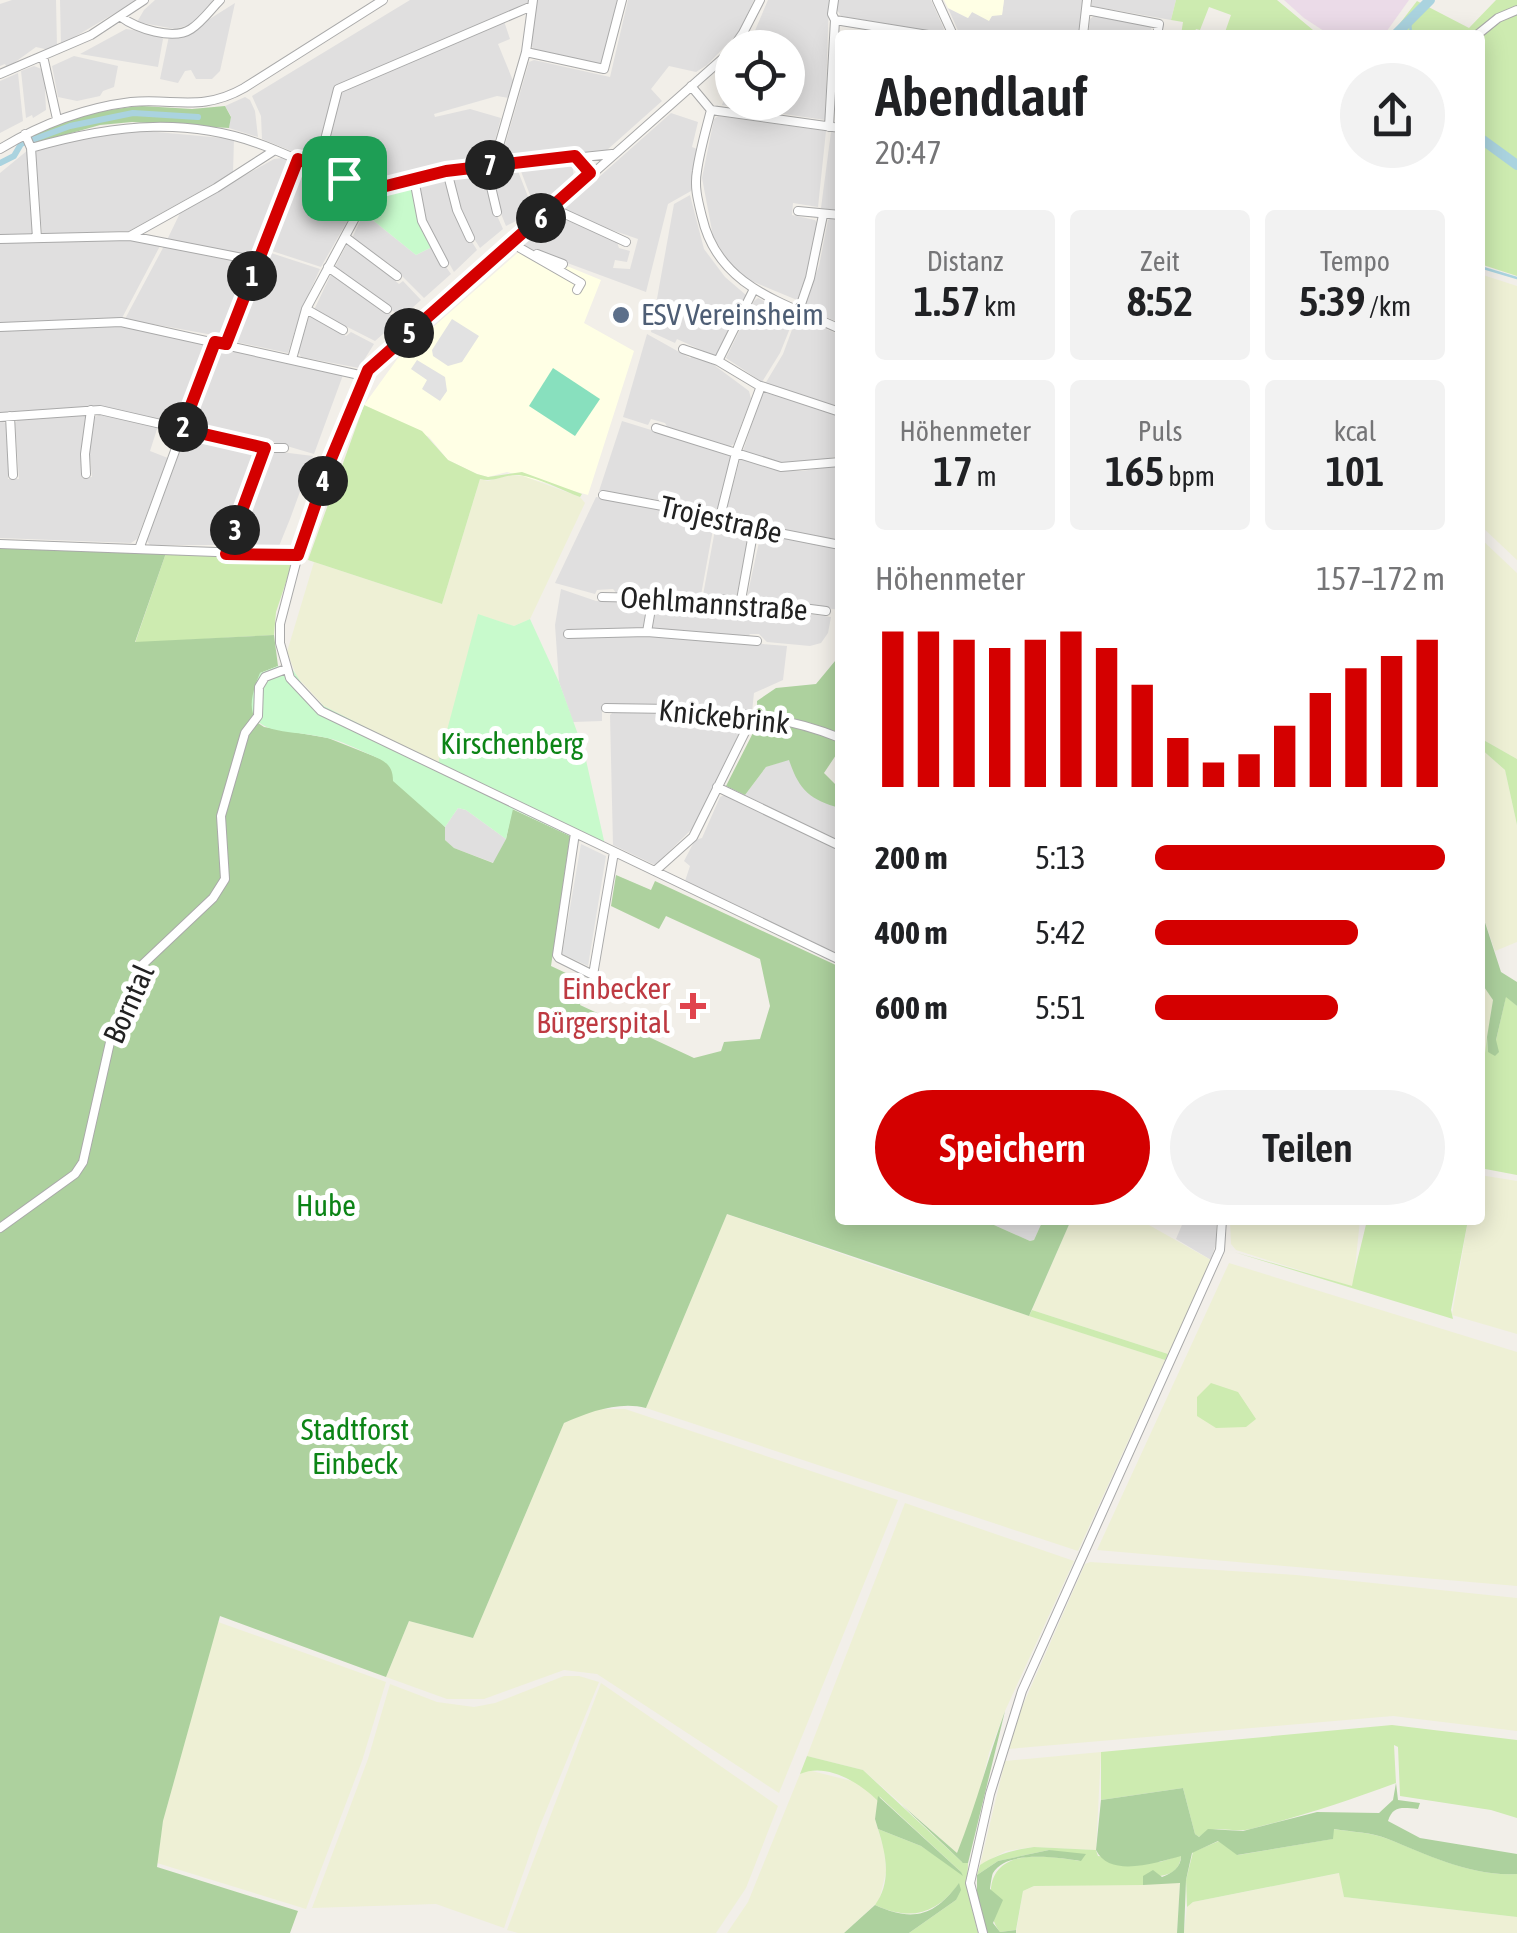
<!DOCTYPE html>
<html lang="de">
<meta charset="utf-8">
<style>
body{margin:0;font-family:"Asap Condensed",sans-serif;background:#f2f2f2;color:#202124;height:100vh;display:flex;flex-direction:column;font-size:38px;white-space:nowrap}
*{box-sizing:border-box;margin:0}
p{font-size:32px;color:#757577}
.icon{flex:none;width:55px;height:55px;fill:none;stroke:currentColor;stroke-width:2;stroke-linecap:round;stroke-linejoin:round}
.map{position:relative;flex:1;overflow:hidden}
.drawer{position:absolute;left:835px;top:30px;width:650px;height:1195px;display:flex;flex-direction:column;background:#fff;border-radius:10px;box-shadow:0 5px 25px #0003}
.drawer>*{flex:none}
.controls{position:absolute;left:715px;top:30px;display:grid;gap:20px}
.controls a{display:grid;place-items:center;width:90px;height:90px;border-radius:50%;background:#fff;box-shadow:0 5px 25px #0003;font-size:50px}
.pin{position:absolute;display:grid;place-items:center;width:85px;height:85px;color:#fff;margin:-42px;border-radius:20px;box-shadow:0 5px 15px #0006}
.km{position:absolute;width:50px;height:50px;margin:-25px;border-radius:50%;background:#222;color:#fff;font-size:28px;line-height:50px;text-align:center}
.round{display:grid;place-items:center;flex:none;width:105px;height:105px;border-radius:52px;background:#f2f2f2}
.headline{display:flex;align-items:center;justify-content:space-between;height:170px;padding:0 40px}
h1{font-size:55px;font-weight:600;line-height:75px}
.figures{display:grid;grid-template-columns:repeat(3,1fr);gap:15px;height:170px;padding:10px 40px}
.figures div{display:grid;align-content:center;border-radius:10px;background:#f2f2f2;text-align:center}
.figures b{font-size:42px;font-weight:600}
.figures small{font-size:28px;font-weight:400}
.figures p{font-size:28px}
.chart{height:280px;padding:20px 40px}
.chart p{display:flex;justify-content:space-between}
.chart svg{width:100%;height:180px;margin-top:10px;stroke:#d40000;stroke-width:6}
.primary-button{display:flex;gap:20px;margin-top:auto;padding:20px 40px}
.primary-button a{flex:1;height:115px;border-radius:60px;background:#d40000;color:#fff;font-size:40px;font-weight:600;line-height:115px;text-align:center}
.primary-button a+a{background:#f2f2f2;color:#202124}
ul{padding:0 40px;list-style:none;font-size:32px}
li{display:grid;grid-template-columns:160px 120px 1fr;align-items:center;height:75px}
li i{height:25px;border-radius:12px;background:#d40000}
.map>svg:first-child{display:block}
</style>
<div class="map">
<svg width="1517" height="1933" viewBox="0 0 1517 1933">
<rect width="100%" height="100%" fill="#f2efe9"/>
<!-- residential -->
<path fill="#e0dfdf" d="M12,0h44l1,47 -8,3 -13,-3 -29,21 -2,-4 -5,2v-62z
M60,0h77l-76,45z
M155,0h57l2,2 -22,22 -17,5 -38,-7 7,-12z
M410,0h120l-5,6 -187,81 -20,75 -56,-23 -1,-23 -9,-20z
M537,0h80l-15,62 -5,3 -62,-14 -4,-6z
M628,0h126l-14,31 -33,34 -11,7 -27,-6 -18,23 11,12 -55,49 -102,9 -3,-4 27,-93 5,-2 76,17z
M768,0h61l-4,120 -103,-15 10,-27v24h56v-54l-40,-1z
M838,0h93l13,29 -2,4 -101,-17 -4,-6z
M1004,0h79l-4,35h-119l-12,-27 20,10 4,-6 30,3z
M1092,0h84l-5,20 -79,-14z
M235,3l-15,68 -8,8h-16l-5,-9 -6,1 -7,12 -18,-4 9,-43 12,1z
M1095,15l55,11 4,9h-66l2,-16z
M504,21l6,18 -12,5 16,39 -5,15 -12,-2 -63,18 1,3 35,-8 31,9 -11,41 -111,24 -14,-1 -44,-19 19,-71z
M126,29l33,5 4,5 -5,28 -78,-13z
M74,56l44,10 -4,21 -11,4 -3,5 -23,5 -19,-4 -6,-31z
M34,66l10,4 4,18 -3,1 1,21 -13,8 -1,-3 -6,3 -5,-47z
M18,73l5,48 -23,12v-52z
M245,97l5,3 5,11 3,26 -29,-9 2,-12 -6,-10z
M671,113l27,9 -6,25 5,2 -6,42 -23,13 -22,88 -122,-45 -1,-3 31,-27h6l56,22 3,9 11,3 -3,11 -12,-2 -2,8 17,1 8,-30 -70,-24 -4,-7z
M718,116l108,15 -8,76 -25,-4 -1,12 23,5 4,6 -6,33 -16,41 -48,-20 -17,-12 -19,-32 -11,-58 12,-59z
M135,130l99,9 -1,34 -104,58 -87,3 -7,-84 26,-9z
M831,132l9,1v78l-19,-3z
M28,150l7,85 -35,1v-63z
M282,158l7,2 2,6 -35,91 -89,-17 14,-29 93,-52z
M572,161l2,18 -38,32 -17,-45z
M303,166l52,21 6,10 -40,70 -52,-17z
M516,166l18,46 -28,14 -11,-27 -5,-26 4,-5z
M485,171l5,29 13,29 -23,19 -12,-19 -17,-53 1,-3z
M444,175l16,48 17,27 -23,22 -29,-52 -7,-39z
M690,195l14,54 21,28 21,18 -30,62 -39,-18 -2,4 -24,-11 23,-128z
M364,213l52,42 16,-8 19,27 -27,24 -33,-33 -39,-27z
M833,217l7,1v105l-30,-13 -5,-7 14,-37 9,-46z
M123,239l37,7 -38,72 -122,5v-80z
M347,244h5l38,26 1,7 8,7 4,-3 18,19 -20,18 -31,-27 -36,-22z
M164,246l89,19 -29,72 -99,-18z
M268,252l52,17 -19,42 -13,42 -52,-11 -1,-3z
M332,272l49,34 17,15 -23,20 -61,-31z
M758,298l37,18 -15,37 -18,29 -36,-24 28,-57z
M314,315l32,21 5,-4 23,12 -15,24 -58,-11 -3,-6 11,-34z
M797,316l43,19v73l-20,-4 -55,-20 18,-30z
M118,325l88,20 3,5 -27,69 -6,4 -79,-17 -97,7v-82z
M647,334l43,24 4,-3 20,10 35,26 2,8 -17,45 -5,3 -60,-17 -4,-7 -14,-4 -3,6 -25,-8z
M224,349l119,26 -29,79 -51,-15 -4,3 -65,-15 24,-75z
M763,390l77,25v41l-40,8 -17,-1 -40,-12z
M84,414l3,4 -5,29v31l10,-1 -3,-28 6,-32 6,-3 57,12 -8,25 18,7 -31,81 -6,4 -131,-5v-117l8,3v55h11l-4,-56 4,-4z
M622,421l107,33 3,4 -14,51 -119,-18z
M192,434l65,15 3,4 -35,92h-75l-3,-4 38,-104z
M273,451l40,5 -23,63 -13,32 -41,-2 -3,-5 34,-90z
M740,459l39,11 23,1 38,-6v75l-77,-12 -38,-14z
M596,497l119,21 -14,77 -84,-1 -4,-5 -16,1 -2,4 -40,-11z
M717,519l32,14 -12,61 -4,3 -30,-2z
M761,533l79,14v63l-93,-13z
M561,589l35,12h48l3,2 -3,25 -4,2 -75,1 1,5 77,-2 144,12 -4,34 -29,13 -2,19 -150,-7v16l-29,1 -14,-40 -4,-57z
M661,600l80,4 90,13 -3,16 -7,10 -11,3 -43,-4 -8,-8h-9l-3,4 -91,-7 -4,-4 2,-22z
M614,711l126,5 6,3 -54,110 -37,36 -42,-20 -3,-130z
M790,759l50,49v34l-95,-47 21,-28z
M727,794l113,54v107l-155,-74 5,-15 -6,-5 11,-21 7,-2 18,-41z
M458,808l8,2 40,29 -12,24 -40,-15 -9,-8v-13z
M993,1220h50l-9,20 -4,1 -36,-16z
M1184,1220h32v23l-5,17 -35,-21z"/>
<!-- industrial -->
<path fill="#ebdbe8" d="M1284,0h125l-25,35h-54l-26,-17z"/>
<!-- education -->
<path fill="#ffffe5" d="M944,0h60l-2,15 -10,1 -3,5 -17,-9 -4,6 -20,-10z
M523,248l78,32 -17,43 50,28 -46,144 -81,-23 -19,5 -11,-3 -29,-14 -19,-23 -65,-32 34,-47z"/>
<!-- farmland -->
<path fill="#eef0d5" d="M1480,274l37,12v274l-37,-35z
M509,475l14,1 57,21 5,6 -55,116 -16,7 -36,-11 -39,149 -115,-58 -27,-29 -10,-25 27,-90 128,42 38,-125 8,2z
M1480,538l37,35v186l-37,-21z
M1480,748l25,22 12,55v117l-22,9 -15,-44z
M1480,981l13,19 -10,69h-3z
M1480,1175l37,6v153l-65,-19 16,-95h12z
M727,1214l152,53 286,93 -87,191 -432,-143z
M1071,1220h69l71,40 -43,94 -136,-44z
M1230,1220h130l-7,67 -117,-37 -5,-6z
M1229,1263l288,89v234l-420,-36z
M594,1409h31l273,91 -119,293 -182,-119 -33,-4 -80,29h-37l-61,-22 23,-56 64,17 91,-215z
M905,1503l169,58 -69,150 -16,42 -13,54 -19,46 -94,-83 -56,-14z
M1090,1562l206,13 221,23v133l-124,-15 -385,33 14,-42 63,-143z
M218,1622l168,60 -24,79 -56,148 -149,-46 6,-42z
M564,1676h15l20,6 -60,146 -35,100 -68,-24 -124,4 56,-149 22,-75 47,18 37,5 21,-4z
M601,1683l177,123 -32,82 -30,45h-198l-11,-3z
M1101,1752l-5,98 -62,-3 -28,4 -26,14 25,-104z
M808,1770l52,13 18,18 -3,18 9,31 2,22 -7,29 -35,32h-117l21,-31 52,-128z
M1340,1873l4,24 173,20v16h-333l3,-26 6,-5z
M1180,1883l-3,50h-161l7,-42 11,-5z"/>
<!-- grass -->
<path fill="#cdebb0" d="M1176,0h101l42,35h-95l7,-20 -22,-8 -9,23 -4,-1 -3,6h-12l2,-13 -12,-2z
M1496,0h21v161l-37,-26v-100h-89l26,-34 52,27z
M1480,141l37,27v108l-37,-12z
M364,405l58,26 26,29 29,14 11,3 34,-5 60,22 -2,3c-19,-7 -40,-19 -61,-22 -14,-1 -25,8 -39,4l-38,125 -134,-44z
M166,553l122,8 4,3 -16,48 -2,23 -139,8z
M1480,738l37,21v66l-12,-55 -25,-22z
M1506,996l11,10v169l-37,-7v-99h3l4,-32 1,15 8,-12z
M1367,1220h101l-17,90 2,9 -219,-67 118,34c4,-23 10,-43 15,-66z
M1032,1310l136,44 -3,6 -136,-44z
M1211,1383l27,9 18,27 -10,8 -30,1 -19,-12v-19z
M1392,1725l125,15v78l-26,-8 -91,-14 -2,-49 -4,-2 2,38c-48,18 -95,33 -145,46 -20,5 -35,-7 -52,8l-4,-3 -12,-46 -82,12v-48z
M807,1756l56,14 99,92 6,1 -1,25 11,45h-69l47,-33 3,-16c-24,31 -49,37 -84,21 17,-23 11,-51 3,-76l43,17 40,26 -81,-75 -2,4c-18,-18 -51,-39 -78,-27z
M1333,1829c18,3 38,3 55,10 40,16 85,38 129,35v43l-173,-20 -5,-24 -146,29 -6,5 -1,-27 7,-28 26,-11 19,14 94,-16z
M1034,1847l62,3 2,6 62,6 21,-7c-1,22 -21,22 -38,21v9l-109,1 -11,5 -7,39 -16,2c-8,-10 -8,-18 -9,-31 -5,-55 52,-46 90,-40l-32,-11 -51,11 -21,14 3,-10c18,-11 33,-15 54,-18z"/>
<!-- forest -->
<path fill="#add19e" d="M142,106l50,3 33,-3 6,11 -2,11 -97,-6 -32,3 -64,18 -3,-7c28,-19 75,-27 109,-30z
M0,546l166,7 -31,89 139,-7 4,31 -18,7 -2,50 6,4 64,11 58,23 59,66v13l9,8 39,15 13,-24 6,-30 58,27 -19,130 36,17 -7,22 114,53 27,-7 3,-9 36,-3 10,-33 -10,-47 -94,-43 -7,13 -48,-23 5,-31 35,15 4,-9 185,86v253h153l1,5 36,16 4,-1 9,-20h28l-42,96 -302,-102 -81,194c-27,-7 -57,4 -82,15l-91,215 -64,-17 -23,56 -166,-61 -57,205 -6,46 141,44 -8,22h-290z
M840,655v94l-16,24 16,16v19c-30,-8 -41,-18 -51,-48l-23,7 -21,28 -19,-9 32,-63 -1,-22 19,-13 40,-4z
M1480,907l21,65 16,10v24l-11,-9 -10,43 3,12 -4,4 -7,-4 -1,-15 6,-37 -13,-19z
M1005,1711l-37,152h-5l-61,-58 55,48c19,-47 31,-95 48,-142z
M1396,1783l2,17 22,3 -2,6c-15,-1 -25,-4 -30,12l32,17 97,16v20c-44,3 -90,-19 -129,-35 -16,-7 -37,-7 -54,-10l-1,10 -96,16 -19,-14 -26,12 -6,27 -2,53h-7l3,-50 -37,2v-9l10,-6 9,7c10,-4 19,-9 19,-21 -23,6 -71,23 -85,-6l5,-50 82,-12 12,46 4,3 9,-8 35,2 74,-19 62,1 14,-13z
M878,1796l83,76 2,4 -42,-30 -43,-17 -3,-10z
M1049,1850l37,4 -5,7c-21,-3 -74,-12 -88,12 -1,1 -3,15 -3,16l13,11 -10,23 7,9 16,-2v3h-30l-9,-32v-26l21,-14z
M959,1883l2,7 -5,10 -47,33h-65l31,-28c37,17 59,12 84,-22z"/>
<!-- park -->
<path fill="#c8facc" d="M412,185l20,62 -16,8 -52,-42 17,-20z
M478,614l36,12 16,-7 29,63 25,69 21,94 -32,-15 -3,6 -57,-27 -7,30 -40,-29 -8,-2 -13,19 -52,-46c0,-16 -8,-20 -22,-26 -14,-6 -29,-14 -44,-17 -43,-11 -96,3 -67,-65l18,-7 13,1 17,26 16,13 114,58z"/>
<!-- pitch -->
<path fill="#88e0be" d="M553,368l47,31 -25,37 -46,-30z"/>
<!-- parking -->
<path fill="#e2e2e2" d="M452,319l27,17 -17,26 -14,4 -15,-10 -1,-6z
M417,360l28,17 2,14 -7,10 -18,-12 5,-9 -16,-11z
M581,844l25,12 -18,110 -26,-12z"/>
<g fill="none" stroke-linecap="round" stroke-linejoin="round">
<!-- stream -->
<path stroke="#aad3df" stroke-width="2.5" d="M1410,21l1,14
M1480,267l37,11"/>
<!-- canal -->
<path stroke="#aad3df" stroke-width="6" d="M0,163l14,-7 7,-12 49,-18 63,-13 65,4"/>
<!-- river -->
<path stroke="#aad3df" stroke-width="10" d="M1395,35l35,-35
M1480,138l37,27"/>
<!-- minor casing -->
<g stroke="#a9a9a9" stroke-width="10">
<path id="minor" d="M760,0l-17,33 -14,20 -365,323 -66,179 -18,69v19l10,35 31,33 519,249
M937,0l16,35
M1087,10l72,14 -2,11
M121,17c15,11 52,24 70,12 11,-7 20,-20 29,-29
M835,20l93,15
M1083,35l4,-35
M1477,35l21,-17 19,-8
M526,52l78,17 18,-69
M43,56l14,63
M0,74l91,-39 53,-35
M691,86l20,24 129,18
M711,110c-5,20 -11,40 -14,61 -3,16 1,30 5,46 16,70 80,85 138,112
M829,127l6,-107 -3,-6 2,-14
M25,134l6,14 6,90
M31,148c83,-24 162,-33 244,2
M0,149c41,-25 83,-41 131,-47 44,-4 71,10 113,-14l139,-88
M497,164l-1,-8 30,-104 7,-52
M486,166l11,46
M318,167l20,-78 194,-83
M447,171l10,39 13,28
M414,179l8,42 22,42
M552,208l74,34
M798,211l42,4
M130,236l86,-48 59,-38 95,40 77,-19 165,-17
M345,237l52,39
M0,239l130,-3 128,25
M520,248l61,35 -4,7
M537,254l26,10
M328,267l59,42
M306,309l37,21
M799,310l11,-32 13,-63
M0,327l121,-5 243,54
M227,344l71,-185
M683,349l35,12 40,24 82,27
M292,359l14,-50 64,-119
M718,361l36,-72
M10,416l3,59
M0,417l100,-7 165,38h19
M656,428l125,39 59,-5
M86,474l-1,-20 6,-44
M603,495l113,21 38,12 86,17
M720,517l16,-64 25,-67
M0,544l298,11
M139,549l76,-207
M226,554l39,-106
M602,597l139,3 85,11
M741,600l13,-72
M647,632l6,-35
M568,634l79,-2 110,9
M606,708c79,1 161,0 234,30
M717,787l123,59
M575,833l-18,122 2,3 34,17 21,-123
M655,871l38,-34 61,-123
M0,1228l75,-54 8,-12 30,-133 28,-63 72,-68 12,-19 -4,-63 24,-83 13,-17 1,-29 6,-10 21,-8
M983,1933l-13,-50 20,-89 32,-103 198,-441 2,-30"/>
</g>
<!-- minor -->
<use href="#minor" stroke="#fff" stroke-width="8"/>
</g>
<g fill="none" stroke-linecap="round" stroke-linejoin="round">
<!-- route casing -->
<g stroke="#fff" stroke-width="20">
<path id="route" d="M575,156l15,17 -222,197 -37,89 -33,96 -72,-1 39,-106 -83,-19 33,-87 11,2 72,-185 72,31 76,-19z"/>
</g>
<!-- route -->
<use href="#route" stroke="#d40000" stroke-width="12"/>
</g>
<!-- markers -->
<circle fill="#5c6f8a" stroke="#fff" stroke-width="4" cx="621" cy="315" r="10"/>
<path fill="#e0444e" stroke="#fff" stroke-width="4" d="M688 991h10v10h10v10h-10v10h-10v-10h-10v-10h10z"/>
<g text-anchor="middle" stroke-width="10" stroke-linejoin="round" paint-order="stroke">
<!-- service labels -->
<g font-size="30" fill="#4e5e75" stroke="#fff" text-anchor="start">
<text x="641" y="325">ESV Vereinsheim</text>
</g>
<!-- street labels -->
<g font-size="30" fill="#222" stroke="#fff">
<text transform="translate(721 520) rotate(13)" y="10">Trojestraße</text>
<text transform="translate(714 604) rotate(4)" y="10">Oehlmannstraße</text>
<text transform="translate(724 717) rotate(6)" y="10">Knickebrink</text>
<text transform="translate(129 1004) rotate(-66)" y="10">Borntal</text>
</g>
<!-- park labels -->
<g font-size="30" fill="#0c8416" stroke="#fff">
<text x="512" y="754">Kirschenberg</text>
<text x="326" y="1216">Hube</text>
<text x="355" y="1440">Stadtforst<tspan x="355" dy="34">Einbeck</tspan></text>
</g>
<!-- health labels -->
<g font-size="30" fill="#be3a42" stroke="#fff" text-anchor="end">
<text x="670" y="999">Einbecker<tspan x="670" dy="34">Bürgerspital</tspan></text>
</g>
</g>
</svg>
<div class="controls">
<a><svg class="icon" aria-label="locate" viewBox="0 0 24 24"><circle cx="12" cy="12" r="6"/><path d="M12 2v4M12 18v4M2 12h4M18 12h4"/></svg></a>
</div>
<div class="pin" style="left:344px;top:178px;background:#1e9e55"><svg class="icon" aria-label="arrive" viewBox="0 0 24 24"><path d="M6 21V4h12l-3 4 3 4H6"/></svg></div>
<b class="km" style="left:252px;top:276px">1</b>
<b class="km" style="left:183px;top:427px">2</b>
<b class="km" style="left:235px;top:530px">3</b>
<b class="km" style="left:323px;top:481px">4</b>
<b class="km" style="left:409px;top:333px">5</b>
<b class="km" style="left:541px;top:218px">6</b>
<b class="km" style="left:490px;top:165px">7</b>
<section class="drawer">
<div class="headline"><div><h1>Abendlauf</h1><p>20:47</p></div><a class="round"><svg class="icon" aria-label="share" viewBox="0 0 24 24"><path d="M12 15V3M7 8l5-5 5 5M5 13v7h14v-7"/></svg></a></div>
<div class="figures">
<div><p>Distanz</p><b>1.57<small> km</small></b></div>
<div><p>Zeit</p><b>8:52</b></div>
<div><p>Tempo</p><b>5:39<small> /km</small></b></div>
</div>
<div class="figures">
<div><p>Höhenmeter</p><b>17<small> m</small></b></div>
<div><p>Puls</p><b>165<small> bpm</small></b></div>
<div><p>kcal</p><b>101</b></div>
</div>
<div class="chart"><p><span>Höhenmeter</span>157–172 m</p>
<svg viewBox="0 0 160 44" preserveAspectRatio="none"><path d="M5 44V6M15 44V6M25 44V8M35 44V10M45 44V8M55 44V6M65 44V10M75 44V19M85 44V32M95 44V38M105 44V36M115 44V29M125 44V21M135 44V15M145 44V12M155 44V8"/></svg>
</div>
<ul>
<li><b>200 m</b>5:13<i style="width:100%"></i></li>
<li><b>400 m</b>5:42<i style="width:70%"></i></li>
<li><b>600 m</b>5:51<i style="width:63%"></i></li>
</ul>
<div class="primary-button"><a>Speichern</a><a>Teilen</a></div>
</section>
</div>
